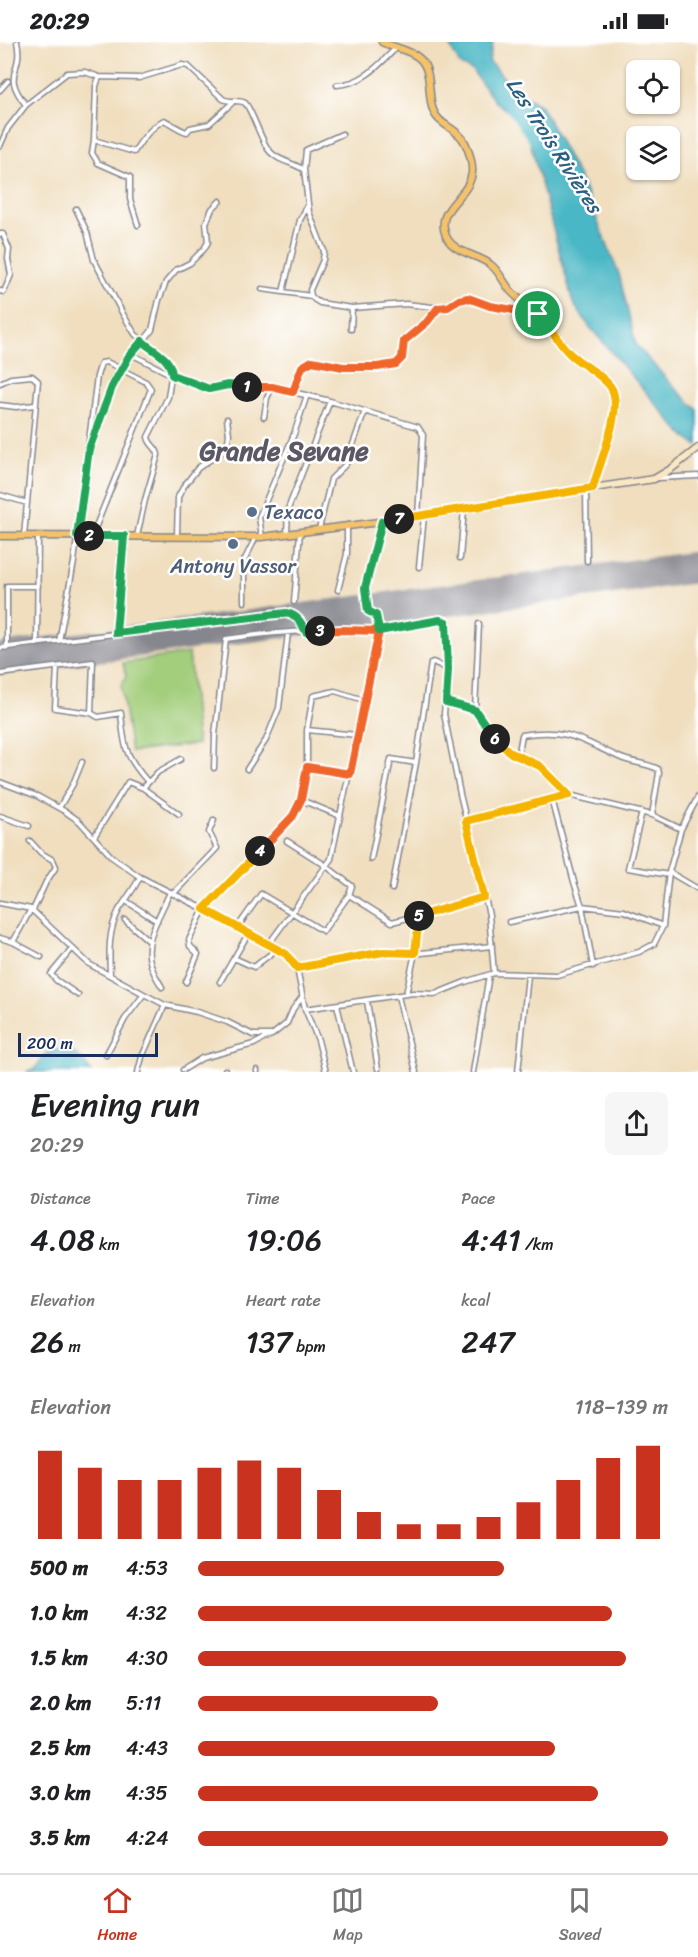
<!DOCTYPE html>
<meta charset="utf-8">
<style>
body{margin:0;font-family:Sriracha,sans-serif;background:#f6f6f6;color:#202124;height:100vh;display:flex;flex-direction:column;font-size:22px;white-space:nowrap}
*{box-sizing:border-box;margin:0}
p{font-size:20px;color:#757577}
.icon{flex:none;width:33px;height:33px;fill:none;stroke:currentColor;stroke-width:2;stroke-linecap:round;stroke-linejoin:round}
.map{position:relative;height:1030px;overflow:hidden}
.sheet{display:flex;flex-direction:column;background:#fff;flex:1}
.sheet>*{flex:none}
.fabs{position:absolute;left:626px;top:18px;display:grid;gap:12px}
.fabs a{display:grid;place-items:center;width:54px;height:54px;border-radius:9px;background:#fff;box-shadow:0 2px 4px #0004;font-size:30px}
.scale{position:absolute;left:18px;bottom:15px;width:140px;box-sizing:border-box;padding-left:6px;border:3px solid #1b2f5e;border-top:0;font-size:16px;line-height:21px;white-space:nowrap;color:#1b2f5e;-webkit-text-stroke:4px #fff;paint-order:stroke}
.pin{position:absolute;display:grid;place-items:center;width:51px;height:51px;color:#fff;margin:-26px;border:3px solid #fff;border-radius:50%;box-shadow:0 2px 6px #0007}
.km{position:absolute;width:30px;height:30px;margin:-15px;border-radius:50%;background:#222;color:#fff;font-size:16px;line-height:30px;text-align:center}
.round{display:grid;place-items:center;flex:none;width:63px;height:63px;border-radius:9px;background:#f6f6f6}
.summary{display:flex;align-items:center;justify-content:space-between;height:102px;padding:0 30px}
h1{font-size:33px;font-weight:600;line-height:45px}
.figures{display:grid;grid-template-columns:repeat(3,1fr);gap:9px;height:102px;padding:6px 30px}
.figures div{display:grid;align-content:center}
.figures b{font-size:30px;font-weight:600}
.figures small{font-size:16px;font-weight:400}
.figures p{font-size:16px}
.chart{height:168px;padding:12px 30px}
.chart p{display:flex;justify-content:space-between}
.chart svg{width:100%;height:108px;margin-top:6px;stroke:#c8321e;stroke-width:6}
ul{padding:0 30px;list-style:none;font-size:20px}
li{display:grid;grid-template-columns:96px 72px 1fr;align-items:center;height:45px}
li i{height:15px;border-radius:8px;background:#c8321e}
.status{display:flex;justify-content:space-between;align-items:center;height:42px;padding:0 30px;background:#fff;direction:ltr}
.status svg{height:16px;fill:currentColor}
.tabs{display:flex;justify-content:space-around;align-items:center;height:84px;border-top:2px solid #e0e0e0;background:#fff;font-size:16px;color:#757577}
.tabs a{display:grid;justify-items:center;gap:3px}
.tabs .active{color:#c8321e}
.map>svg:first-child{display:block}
</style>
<div class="status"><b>20:29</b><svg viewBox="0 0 49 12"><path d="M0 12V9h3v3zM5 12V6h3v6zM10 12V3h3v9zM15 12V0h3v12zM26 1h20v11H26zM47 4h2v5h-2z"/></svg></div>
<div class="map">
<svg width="698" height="1030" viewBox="0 0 698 1030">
<rect width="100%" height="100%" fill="#fff"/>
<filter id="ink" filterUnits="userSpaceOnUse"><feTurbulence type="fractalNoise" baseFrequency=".0167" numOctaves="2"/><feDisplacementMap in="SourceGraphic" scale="12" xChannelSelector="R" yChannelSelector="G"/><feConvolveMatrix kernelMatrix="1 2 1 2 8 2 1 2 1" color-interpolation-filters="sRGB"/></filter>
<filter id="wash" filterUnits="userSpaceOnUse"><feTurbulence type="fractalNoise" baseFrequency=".008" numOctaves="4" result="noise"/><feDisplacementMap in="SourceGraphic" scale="24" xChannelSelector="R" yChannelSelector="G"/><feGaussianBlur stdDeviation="1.35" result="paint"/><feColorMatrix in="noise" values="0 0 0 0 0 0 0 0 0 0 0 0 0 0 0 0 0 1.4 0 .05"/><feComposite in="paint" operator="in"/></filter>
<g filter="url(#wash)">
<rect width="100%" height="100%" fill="#f0debe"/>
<!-- green -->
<path fill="#a3ce7b" stroke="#5f7e6c" stroke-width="1.5" d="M189,611l8,91 -66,8 -10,-66 5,-10 -3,-13z"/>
<!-- water -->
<path fill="#4ab7c5" stroke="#327392" stroke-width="1.5" d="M448,0h18l4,4 1,-4h22l-4,19 23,26 29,19 42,79 36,89 17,71 36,40 26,25v36l-12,-8 -13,-14 -84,-98 -16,-23 -48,-180 -30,-21 -23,-32 -12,-5z
M61,1007c14,2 23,10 30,23h-64l2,-2 4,1 14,-18z"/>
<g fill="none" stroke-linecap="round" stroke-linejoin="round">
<!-- river -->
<path stroke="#4ab7c5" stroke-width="8" d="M510,66l22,31"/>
<!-- runway -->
<path stroke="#86868e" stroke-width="32" d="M0,617l698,-92"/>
</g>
</g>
<g filter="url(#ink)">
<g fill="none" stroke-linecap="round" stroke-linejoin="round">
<!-- street casing -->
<g stroke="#86868e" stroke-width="7">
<path id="street" d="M17,0c7,31 -17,30 9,63
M99,35l-3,9 -2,54 40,12c8,-13 17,-25 30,-32 8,4 15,10 23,12l3,-4 19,-4 23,-21
M337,43c26,-1 42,-20 59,-37
M0,48l8,-9
M94,98l-2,13 6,10 32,14v22l8,26
M0,104l8,-18 18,-23 41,-32 18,-1 14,5 40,1 43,-13 6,1 35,33c7,4 16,0 22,4 6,5 16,37 23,46 8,12 25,13 36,21l5,42 15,39 -1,9 -13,30 1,6 4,4 5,3 32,5 54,-4 35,4 27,-10 22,8 45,8
M304,128l2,-20 36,-16
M76,167l11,23 7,28 30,56 11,18 15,14 13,8 9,14 -4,27 -20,40c1,8 10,11 10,18l-13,45 -8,36
M0,192h3l6,15 -1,10 3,16 -7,17 -4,-1
M262,247l49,7
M283,250l17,-72 8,-15
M351,287l1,-21
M133,313l19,-25 7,-30 7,-18 10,-12 14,-7 14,-14 4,-7 -2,-19 6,-14 8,-8
M0,341l11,-5 21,-2 6,5 -14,155
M293,350l9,-25 10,-6c21,5 74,15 90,-2l2,-18 23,-19 11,-13
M0,363l16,2 19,-2
M264,375l3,-19 5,-11
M91,402l21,-58 17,-30 4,-1 39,20 31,12 6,2 19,-4 21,3 23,-1 58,14 88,26 5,8 -5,81
M658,436l40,-2
M586,448l1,71
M0,453l27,8
M382,480l-17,66 3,23 8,4 3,16 61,-11 6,2 2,47 -4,45 16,80 29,121 5,58
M319,487l12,-50 15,-15 19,-53
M287,492l1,-25 42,-108
M177,494l1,-39 6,-11 14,-18 29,-20 2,-14 -2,-15
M262,495l-3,-20 35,-83 13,-39
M460,516l4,-49
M419,525l5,-51
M338,548l9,-36v-28
M244,560v-41l12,-24
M294,560l6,-70
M479,582l-4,86 18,27 18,17 29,13 29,28 83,20 29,14
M116,591l8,-97
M59,599l15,-79 23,-186 4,-13 6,-1 39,20 5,7 -59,147
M37,602l1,-108
M0,606l286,-35c11,2 15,9 20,19
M7,606v-62h31
M57,625l-2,41 36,5 7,4 23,-4c3,34 4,43 27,69
M0,632l93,-12 -2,51
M446,659l29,9
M307,688l50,5
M518,715l4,-22c47,-8 60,6 99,23 12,5 25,5 37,11l1,4 -7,42
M307,725l43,7
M214,726l1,-33 11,-96c51,-8 102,-10 153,-8l-39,185 -39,-16
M247,727l19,-29 13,-32 9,-75
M0,740l37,14 29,16 13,9 33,36 28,20 64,32 82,45 11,14 8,41 13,31 8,32
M143,746l15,-16 23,-13
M59,766l14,-24 9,-22
M642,770l-14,56 41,7
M0,774l29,10
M467,779l101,-25
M94,795l34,-55 15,6 36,26
M30,799l11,12 12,7 3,7 -10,15 -13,28
M371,817l20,-100 25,4
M669,830l29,17
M392,847l24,-126 15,-100 2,-1 15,7
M173,852l44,-46 -8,-16 5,-12
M349,853l43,27 92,-24
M126,859l31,20
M0,861l31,6 58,55 55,30 21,11 32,7 30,10 26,13h19l15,-12 6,-14 9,-12
M125,878l24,21
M509,880l73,-16 -8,-24 -22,-83
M237,886l24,-34 62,37 26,-36 3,-9 -27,-21 -38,-24
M0,896l13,4 18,-33
M13,900l28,15
M268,903l63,-86 9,-43
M72,907l-21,25 5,6 22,15
M234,916l20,9 23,-18
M593,924l-11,-60 42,5 39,15
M297,926l86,-16 38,1 71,-7
M110,933c-1,-23 -2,-44 9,-65 7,-11 15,-21 21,-33
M186,940l12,-28 -8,-8 -1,-6 15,-31 89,-93 8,-16 6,-33v-37l6,-34 22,-5 29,9
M220,940l28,-48
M162,945c-4,-7 -9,-14 -11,-22 -9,-24 10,-51 19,-73
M406,952l9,-41 4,-38
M398,954l18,76
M367,959l11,68
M337,963l16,67
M305,967l108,-16 22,1 30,-12 29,-9 63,2 82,-23 15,-8 9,-18 6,-54 12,-43 17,-32
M106,1013l19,-36 19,-25
M183,1028l19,-12 52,-14 17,-9
M225,1028v2
M257,1028v2
M138,1030l4,-15 23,-52
M473,1030l16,-97
M518,1030l10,-97"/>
</g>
<!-- secondary casing -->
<g stroke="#86868e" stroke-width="9">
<path id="secondary" d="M593,446l61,-9 17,-10 27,-21"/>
</g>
<!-- primary casing -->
<g stroke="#86868e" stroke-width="9">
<path id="primary" d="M0,494l262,1 156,-20 175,-29c6,-28 24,-58 22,-88 -2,-23 -32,-33 -46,-47 -10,-10 -15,-23 -24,-33 -11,-11 -26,-19 -35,-30 -6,-7 -11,-19 -19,-25 -13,-11 -37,-11 -45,-29 -12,-28 23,-38 26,-63 1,-10 -4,-27 -10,-35 -9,-11 -24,-14 -29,-28 -6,-16 0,-40 -14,-52 -10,-9 -26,-10 -37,-16"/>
</g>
<!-- street -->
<use href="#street" stroke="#fff" stroke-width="4"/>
<!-- secondary -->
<use href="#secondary" stroke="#fae7c3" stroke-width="6"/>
<!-- primary -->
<use href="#primary" stroke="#f3c26a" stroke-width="6"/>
</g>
</g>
<g fill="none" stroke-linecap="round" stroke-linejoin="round" filter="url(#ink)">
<!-- split-1 casing -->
<g stroke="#fff" stroke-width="12">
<path id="split-1" d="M247,345h25l21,5 9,-25 10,-6 31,6h34l19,-3 6,-6 2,-17 23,-19 11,-14 10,-1 11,-7 9,-2 22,8 48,8"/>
</g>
<!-- split-2 casing -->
<g stroke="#fff" stroke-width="12">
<path id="split-2" d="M89,494h-12l12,-87 23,-62 17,-31 13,-15c12,11 29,16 30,34l37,14 19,-4 19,2"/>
</g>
<!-- split-3 casing -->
<g stroke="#fff" stroke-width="12">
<path id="split-3" d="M89,494h35l-8,97 170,-20c11,2 15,9 20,19l14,-1"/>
</g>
<!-- split-4 casing -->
<g stroke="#fff" stroke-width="12">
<path id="split-4" d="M260,809l33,-35 8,-16 6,-33 43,7 29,-143 -37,-1 -22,1"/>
</g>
<!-- split-5 casing -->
<g stroke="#fff" stroke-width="12">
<path id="split-5" d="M260,809l-56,58 82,45 11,14 86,-16 32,1 4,-37"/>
</g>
<!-- split-6 casing -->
<g stroke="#fff" stroke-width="12">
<path id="split-6" d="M419,874l65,-19 -18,-76 103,-26 -29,-29 -29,-13 -16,-14"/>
</g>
<!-- split-7 casing -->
<g stroke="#fff" stroke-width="12">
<path id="split-7" d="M399,477l-17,2 -17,67 3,23 8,4 3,16 61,-11 6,2 2,47 -2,33 29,8 20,29"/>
</g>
<!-- split-8 casing -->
<g stroke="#fff" stroke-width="12">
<path id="split-8" d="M399,477l194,-31c5,-24 33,-81 17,-102 -10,-13 -28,-21 -40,-32 -13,-12 -19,-28 -32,-40"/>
</g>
<!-- split-1 -->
<use href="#split-1" stroke="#f0652b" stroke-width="8"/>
<!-- split-2 -->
<use href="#split-2" stroke="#22a559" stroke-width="8"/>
<!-- split-3 -->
<use href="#split-3" stroke="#22a559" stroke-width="8"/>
<!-- split-4 -->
<use href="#split-4" stroke="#f0652b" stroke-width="8"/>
<!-- split-5 -->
<use href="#split-5" stroke="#f5b400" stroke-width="8"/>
<!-- split-6 -->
<use href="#split-6" stroke="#f5b400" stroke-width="8"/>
<!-- split-7 -->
<use href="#split-7" stroke="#22a559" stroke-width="8"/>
<!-- split-8 -->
<use href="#split-8" stroke="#f5b400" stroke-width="8"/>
</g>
<!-- markers -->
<g fill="#5c6f8a" stroke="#fff" stroke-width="2">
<circle cx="252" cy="470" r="6"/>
<circle cx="233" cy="502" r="6"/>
</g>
<g text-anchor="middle" stroke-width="5" stroke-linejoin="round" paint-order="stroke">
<!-- service labels -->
<g font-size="20" fill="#4e5e75" stroke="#fff" text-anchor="start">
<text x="264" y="477">Texaco</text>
<text x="233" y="531" text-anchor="middle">Antony Vassor</text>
</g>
<!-- water labels -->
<g font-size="21" font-style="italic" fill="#2b5f82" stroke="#fff">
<text transform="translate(554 103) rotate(57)" y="7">Les Trois Rivières</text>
</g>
<!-- district labels -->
<g font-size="26" font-weight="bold" fill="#5c5964" stroke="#fff">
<text x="284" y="418">Grande Sevane</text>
</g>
</g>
</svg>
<div class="fabs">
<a><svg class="icon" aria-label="locate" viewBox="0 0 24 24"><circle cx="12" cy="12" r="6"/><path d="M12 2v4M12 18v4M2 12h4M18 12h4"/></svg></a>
<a><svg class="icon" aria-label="layers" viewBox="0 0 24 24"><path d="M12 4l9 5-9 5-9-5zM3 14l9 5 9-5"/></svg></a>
</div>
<div class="scale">200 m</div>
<div class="pin" style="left:538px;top:272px;background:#1e9e55"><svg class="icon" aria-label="arrive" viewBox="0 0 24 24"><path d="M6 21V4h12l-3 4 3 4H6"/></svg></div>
<b class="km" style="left:247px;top:345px">1</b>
<b class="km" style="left:89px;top:494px">2</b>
<b class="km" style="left:320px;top:589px">3</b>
<b class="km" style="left:260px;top:809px">4</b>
<b class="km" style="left:419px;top:874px">5</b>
<b class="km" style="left:495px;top:697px">6</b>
<b class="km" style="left:399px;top:477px">7</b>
</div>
<section class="sheet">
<div class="summary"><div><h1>Evening run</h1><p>20:29</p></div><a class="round"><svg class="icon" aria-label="share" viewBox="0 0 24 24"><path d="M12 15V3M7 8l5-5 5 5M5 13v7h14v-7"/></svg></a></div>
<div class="figures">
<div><p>Distance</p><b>4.08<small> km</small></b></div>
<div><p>Time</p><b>19:06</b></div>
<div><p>Pace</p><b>4:41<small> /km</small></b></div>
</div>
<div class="figures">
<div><p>Elevation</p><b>26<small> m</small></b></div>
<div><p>Heart rate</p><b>137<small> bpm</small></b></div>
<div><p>kcal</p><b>247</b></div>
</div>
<div class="chart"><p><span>Elevation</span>118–139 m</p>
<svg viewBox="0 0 160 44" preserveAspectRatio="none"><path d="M5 44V8M15 44V15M25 44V20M35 44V20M45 44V15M55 44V12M65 44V15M75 44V24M85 44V33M95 44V38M105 44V38M115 44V35M125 44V29M135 44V20M145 44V11M155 44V6"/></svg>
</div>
<ul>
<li><b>500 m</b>4:53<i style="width:65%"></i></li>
<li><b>1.0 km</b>4:32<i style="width:88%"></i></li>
<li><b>1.5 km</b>4:30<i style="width:91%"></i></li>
<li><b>2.0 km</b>5:11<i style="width:51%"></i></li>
<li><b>2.5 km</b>4:43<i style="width:76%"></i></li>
<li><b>3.0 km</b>4:35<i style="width:85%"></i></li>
<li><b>3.5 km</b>4:24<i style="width:100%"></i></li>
</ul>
</section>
<nav class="tabs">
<a class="active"><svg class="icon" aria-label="home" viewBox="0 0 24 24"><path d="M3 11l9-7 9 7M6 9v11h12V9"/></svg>Home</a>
<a><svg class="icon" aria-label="map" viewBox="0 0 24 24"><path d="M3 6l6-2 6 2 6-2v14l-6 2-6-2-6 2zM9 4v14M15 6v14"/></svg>Map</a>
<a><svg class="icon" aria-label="saved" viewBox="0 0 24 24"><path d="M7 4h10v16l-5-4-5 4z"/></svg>Saved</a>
</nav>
